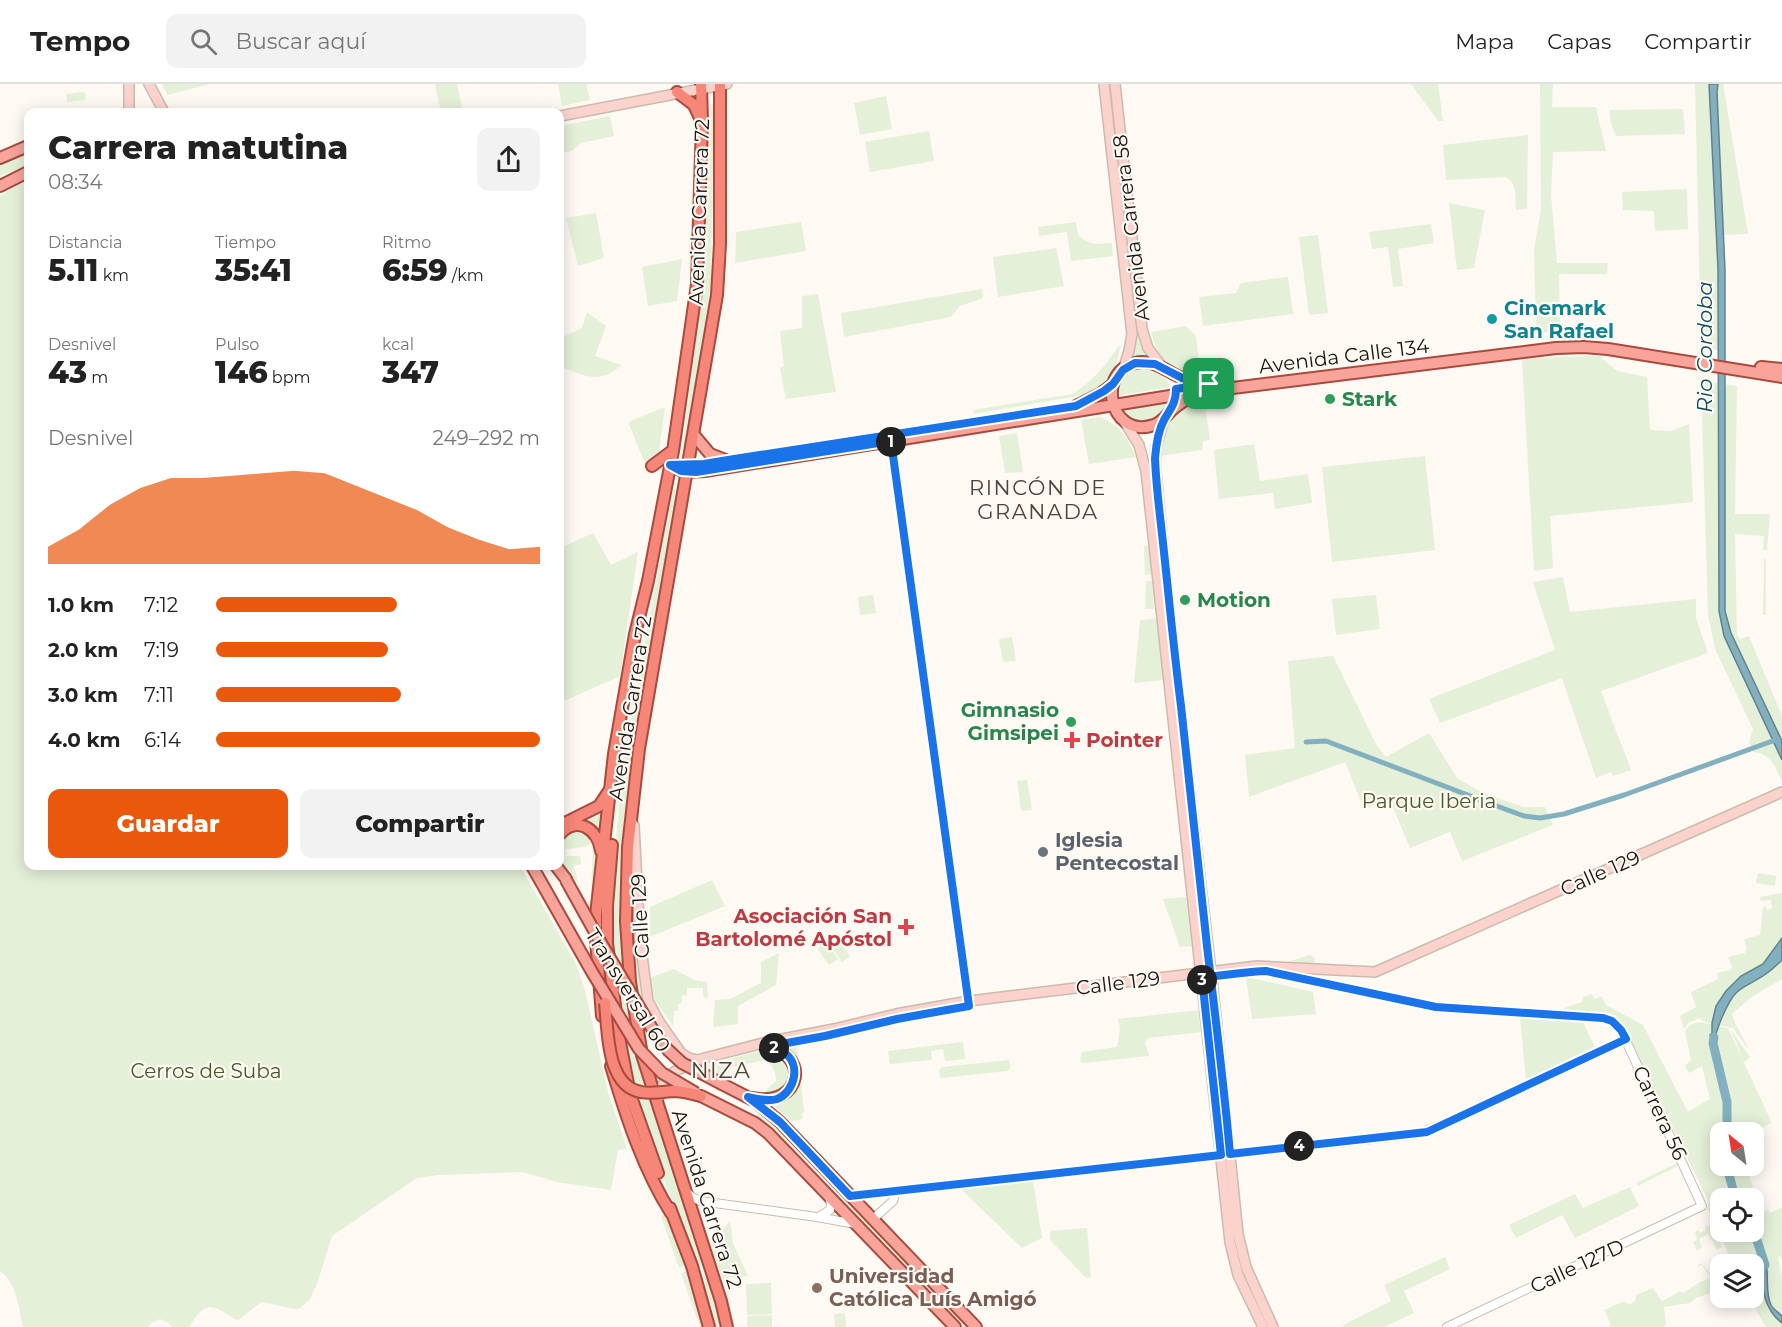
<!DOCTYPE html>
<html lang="es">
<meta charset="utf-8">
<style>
body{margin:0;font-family:Montserrat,sans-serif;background:#f2f2f2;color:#222;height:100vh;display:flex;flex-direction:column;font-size:22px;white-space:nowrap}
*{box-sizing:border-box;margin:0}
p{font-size:20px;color:#767676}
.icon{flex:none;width:33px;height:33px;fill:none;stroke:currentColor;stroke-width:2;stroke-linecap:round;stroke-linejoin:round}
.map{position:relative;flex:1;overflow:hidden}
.details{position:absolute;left:24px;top:24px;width:540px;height:762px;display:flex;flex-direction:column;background:#fff;border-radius:12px;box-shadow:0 3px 15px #0003}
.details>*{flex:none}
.needle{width:39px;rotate:330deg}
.fabs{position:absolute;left:1710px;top:1038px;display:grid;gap:12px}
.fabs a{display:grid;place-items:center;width:54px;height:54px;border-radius:12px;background:#fff;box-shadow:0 3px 15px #0003;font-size:30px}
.pin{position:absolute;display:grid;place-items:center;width:51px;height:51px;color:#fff;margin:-26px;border-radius:12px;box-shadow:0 3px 9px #0006}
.km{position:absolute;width:30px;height:30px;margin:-15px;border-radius:50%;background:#222;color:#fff;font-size:16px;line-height:30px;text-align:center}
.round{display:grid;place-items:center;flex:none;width:63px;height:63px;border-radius:12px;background:#f2f2f2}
.overview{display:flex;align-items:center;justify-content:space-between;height:102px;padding:0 24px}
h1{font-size:33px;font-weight:800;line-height:45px}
.stats{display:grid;grid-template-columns:repeat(3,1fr);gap:9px;height:102px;padding:6px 24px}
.stats div{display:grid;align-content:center}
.stats b{font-size:30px;font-weight:800}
.stats small{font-size:16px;font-weight:400}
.stats p{font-size:16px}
.chart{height:168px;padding:12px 24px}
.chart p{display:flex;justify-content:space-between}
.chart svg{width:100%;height:108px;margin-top:6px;fill:#ea580c;opacity:.7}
.action{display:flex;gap:12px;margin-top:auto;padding:12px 24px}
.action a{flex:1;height:69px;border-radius:12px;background:#ea580c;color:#fff;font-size:24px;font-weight:800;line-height:69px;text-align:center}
.action a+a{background:#f2f2f2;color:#222}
ul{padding:0 24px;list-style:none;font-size:20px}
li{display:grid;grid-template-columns:96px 72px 1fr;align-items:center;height:45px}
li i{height:15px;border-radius:8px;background:#ea580c}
header{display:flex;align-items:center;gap:36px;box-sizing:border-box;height:84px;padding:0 30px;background:#fff;border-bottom:2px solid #e0e0e0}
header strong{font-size:28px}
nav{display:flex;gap:33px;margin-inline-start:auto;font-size:21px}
.search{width:420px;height:54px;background:#f2f2f2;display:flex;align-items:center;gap:15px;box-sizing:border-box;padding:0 21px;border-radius:12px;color:#767676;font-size:22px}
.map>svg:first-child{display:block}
</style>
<header>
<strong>Tempo</strong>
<div class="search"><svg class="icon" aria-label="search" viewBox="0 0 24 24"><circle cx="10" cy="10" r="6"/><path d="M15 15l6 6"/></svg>Buscar aquí</div>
<nav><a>Mapa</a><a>Capas</a><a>Compartir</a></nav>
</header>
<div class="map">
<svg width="1782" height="1243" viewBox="0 0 1782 1243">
<rect width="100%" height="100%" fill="#fef9f3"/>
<!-- green -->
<path fill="#e5f0d9" d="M162,0h48l-43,11z
M435,0h22l6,28h-22z
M558,0h28l4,16 -28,6z
M1411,0h27l5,37h-5z
M1540,0h13l-1,23h44l10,44 -53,1 -2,43 6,68h51l-1,11h-48l1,56 -24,4 -2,-84 7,-41z
M1695,0h14l9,185v81l-17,-2z
M1718,0h5l25,150 -25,1 -6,-143z
M85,8l1,8 -19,2 -1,-8z
M886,12l6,33 -32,6 -6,-32z
M709,20h5l-3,176 -24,168 -4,-1 21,-176z
M122,25v3h-61v-2z
M1683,25l2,25 -69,2 -5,-13 -2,-13z
M610,32l4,20 -33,7 -9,8 -12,2v-27z
M929,47l5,30 -64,11 -5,-30z
M1528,51l-1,74 -11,1c-1,-13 2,-27 -11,-33l-59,3 -3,-35z
M28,68v13l-28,11v-12z
M1116,72l9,41 5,54 -3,1z
M28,98v684h492l56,98 9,26 23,102 18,53v4l-8,1 -7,40 -54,-8 -34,-10 -84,3 -22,3 -85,58 -14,45 -8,18 -11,10c-13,0 -25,-6 -38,-7l-23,18c-12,-4 -24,-20 -37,-9 -5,4 -8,11 -12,16h-17l-3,-4 -9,-4 -9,4 -3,4h-125c-4,-18 -6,-44 -23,-56v-1075l18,-11z
M1687,105l1,40 -33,2 -1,-20 -31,-1 -1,-18z
M1449,119l36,7 -11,58 -17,2z
M596,129l8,45 -26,8 -12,-48z
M801,138l5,29 -71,12 1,-31z
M1076,138l2,13c14,11 17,9 34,8l1,13 -42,5 -4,-29 -28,4 -1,-9z
M1431,140l3,19 -36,6 5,37 -10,1 -5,-40 -16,2 -3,-17z
M1318,151l10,78 -19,2 -10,-78z
M1056,164l8,38 -66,11 -5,-40z
M682,175l-5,42 -29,5 -6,-39z
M1129,193l20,78h-10l-9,3z
M1288,193l5,37 -90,12 -4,-29 37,-4 5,-10z
M982,205l1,9 -23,8 -9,11 -107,20 -3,-24z
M818,210l18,98 -50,7 -6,-31 4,-2 -4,-35 22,-3v-32z
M587,228l19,14 -11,30 27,9c-23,18 -32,13 -58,3l-4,6v-33l3,-4 19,-9z
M1186,242l10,10 4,38c-32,-4 -41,-11 -49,-42z
M1121,262l-6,22 -6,10 -20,16 -115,20 -1,-4 99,-16c20,-12 33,-28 46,-47z
M1599,272l18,15 30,6 3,53 21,1 18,-7 4,78 -143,14 3,52 -19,3 -12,-213z
M1146,282l16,6 8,15 -54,9c0,-20 13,-26 30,-30z
M1701,297l36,5 -2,128h35l-3,36h-4l1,-14 -29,-2 2,101 3,4 9,-3 33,80v66c-6,-14 -11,-28 -28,-30l-5,-10 4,-13 -38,-80 -7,-34z
M1204,314l6,42 -7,1 -1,9 -43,6c7,-36 13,-42 45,-58z
M1172,315c-10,26 -36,32 -54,9z
M665,323l-6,44 -2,6 -11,9 -18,-44z
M1100,333c21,9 27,20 36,40l-47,7 -8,-44z
M1017,349l6,39 -18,1 -6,-37z
M1254,360l6,37 48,-7 4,29 -37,6 -2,-16 -54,6 -5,-49z
M1425,372l10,94 -103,12 -10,-95z
M673,405l6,2 -48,270 -9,102 -1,53 5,59 12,82 12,44 23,62 29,100 -5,2 -54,-140 -14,-49 -18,-132 2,-71 10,-111z
M593,449l18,32 27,-13 -18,124 -60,27v-128l4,-2 -4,-12v-13z
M1144,462h5l4,28 -8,1z
M1764,475h2v56h-3z
M1563,493l7,35 126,-13v19l12,35 -107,38 30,79 -18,6 -2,-4 -15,6 -34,-100 -122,45 -11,-24 126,-49 -22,-68z
M1146,497h6l2,28h-9z
M873,511l3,18 -16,2 -2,-18z
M1376,511l4,34 -44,6 -4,-36z
M1157,534l6,62 -29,3 6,-63z
M1012,553l4,24 -13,1 -4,-23z
M1333,572l44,90 9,11 43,-24 28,45 28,16 39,13h21l8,18 -91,36 -12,-29 -40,16 -20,-48 -26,9 -19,-47 -96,35 -4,-42 50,-7 -7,-87z
M1027,696l5,30 -11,1 -4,-30z
M603,722v34l-26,-17z
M585,744l13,19 -6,71 -7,-13 6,-5 2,-58 -8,5 -19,2 -1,7h15l1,8 -8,2 4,10 -1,14 -16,-29 1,-27z
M1758,789l18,3 -1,10 -19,-3z
M712,796l13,26 -75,31v-30z
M1782,809v45l-19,26 -22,12 -25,30 -4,17 -7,-1 -6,-4 -11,5 -4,6 -4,-13 16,-9 -5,-15 27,-13 -1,-6 14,-3 1,-3 -4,-10 17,-4 2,-4 -3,-10 16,-4 3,-27 3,-2 1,4 5,-2 -1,-8 -10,1 -1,-4z
M1186,813l6,49 -12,1 -17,-48z
M631,851h7l17,87h-16z
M838,856l12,16 -8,6 -12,-17z
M826,858l12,17 -9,6 -12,-17z
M779,869l-3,32 -38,21v18l-25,3 2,-27 15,-1 31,-16v-21z
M1309,871l5,2 1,6 -2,2 -31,-1z
M1782,876v19l-32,19 -18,16 4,11 12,22 -1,1 -14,-20 -15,-3 4,-2 6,-19 8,-12 33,-20z
M674,885l20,11 13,2 1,16 -5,-1v-9h-16v8l-5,-1v8l-4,1v7h-4l-1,15 -18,-25 -6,-23z
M1246,893l67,15 3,22 -64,5z
M1592,910l2,5 8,-3 4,9 37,20 45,87 22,-13 -8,-33 -13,7 -4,-7 6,-6 -6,-29c9,-16 28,-5 43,-3l44,95 -20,9h-32v34h25l12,31 -24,1 -4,-15 -3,3 2,12h-8v34h28l7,7 -1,-28 2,4 12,-5 2,3 12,-6v54l-2,-6 -2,2 4,20v39l-11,-11 -3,-28 -8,-16c2,23 2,47 22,62v4h-16l-17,-29h5v-34h-21l-25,-55v-9l-86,-174c-13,-17 -39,-15 -58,-16v-2l18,-6 1,-5z
M1200,926l3,22 -55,6 -3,4 4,14 -66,7 -3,-2 2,-9 35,-5 3,-18 -2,-10z
M1520,933l63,5 12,25 -69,34z
M1731,946l19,27 -6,5z
M963,958l2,17 -20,2 -2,-12 -12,2 1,9 -42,4 -2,-13z
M797,962l7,66 -2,1 1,6 -12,2 -19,-17 9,-3 14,-39 -10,-14z
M764,966l22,7 7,15 -10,19 -22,6 2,-4 13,-12c0,-10 -3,-15 -11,-21l-33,7 -6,11 -29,-11z
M1009,976l2,6 -3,5 -68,7 -1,-8 3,-3z
M758,1030l19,16 190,197h-4l-188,-196 -19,-15z
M1677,1079l1,3 -40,20 -2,-3z
M1033,1097l9,57 -20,10 -61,-59z
M1630,1103l9,19 -64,32 -13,-23 -46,23 -7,-13 66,-31 8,14z
M665,1131l6,15 4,-1 12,34 -8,5 -18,-52z
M730,1137l3,22 15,33 -26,2 -12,-32z
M1711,1140l11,23 -5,3 -9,-16 -9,5 3,9 -5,3 -4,-9 4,-2 -2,-8 3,-2 2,3 6,-3 -1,-3z
M1087,1144l4,49 -5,1 -36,-38v-9z
M1445,1173l5,12 -46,22 10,22 -30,14h-40l-1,-2 48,-24 -7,-16z
M1701,1179l10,11 3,-1 2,4 4,-2v15l-24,8 -6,5 -26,4 2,17 -3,3h-55l2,-1v-4l-6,-12 18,-8 8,2 5,-3 1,-6 17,-7 9,13 19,-10 2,2 17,-11 11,-4 -9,-13 -3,2 -1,-2z
M690,1186l17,57h-7l-19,-54z
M703,1191l4,2 16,50h-10l-12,-48z
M771,1199l1,31 -25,1 -1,-31z
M845,1229l1,14h-11l-1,-13z
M772,1231v12h-25v-11z"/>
<!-- water -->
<path fill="#82b0bf" stroke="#63828a" stroke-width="1.5" d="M1709,0h9l-1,8 8,178v341l6,22 51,108v19l-58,-124 -5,-25 -1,-342z
M1782,854v22c-8,8 -16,15 -26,20 -6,4 -14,7 -20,13 -9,9 -20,38 -22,49l3,3 -3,8h-2l1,-8 -3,-10 2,-2v-10l4,-17 10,-15 15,-15 22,-12z
M1763,1171c8,15 1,35 8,50 2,4 8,8 11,11v7c-20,-15 -20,-39 -22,-62z"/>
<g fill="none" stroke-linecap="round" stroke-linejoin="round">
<!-- canal -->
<path stroke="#82b0bf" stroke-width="5" d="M1306,658l20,-1 168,64 30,11 16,2 24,-4 60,-19 154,-56"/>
<!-- river -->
<path stroke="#82b0bf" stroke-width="9" d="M1714,953l-1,6 14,59v30
M1727,1082l8,32
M1754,1147l11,34"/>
<!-- tertiary casing -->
<g stroke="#c9bcae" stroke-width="10">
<path id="tertiary" d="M891,357l78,565
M1266,887l170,36 167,11 9,3 9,9 81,176 -255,121
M687,1108l5,5 8,4 117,16 39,7
M850,1112l568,-62 32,-13 176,-82
M820,1132l10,-6 1,-5 -2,-9
M873,1135l20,-18 3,-10"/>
</g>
<!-- secondary casing -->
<g stroke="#c9bcae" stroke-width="12">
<path id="secondary" d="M149,0l15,28
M1104,0l28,250 -3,17 -6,19
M1115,0l27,245 6,19 14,19
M129,28v-28
M560,32l167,-32
M1164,335l-8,28 -1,15 17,174 42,362 24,236 8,33 27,60
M1124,337l15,24 7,26 84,771 8,33 25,52
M634,741l6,115 8,61 12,22 21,30 8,5 8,2 70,-18 67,-13 62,-15 73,-13 288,-35 118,6 407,-180
M660,1012c2,-19 14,-26 32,-32"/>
</g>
<!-- primary casing -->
<g stroke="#a84b3e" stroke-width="14">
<path id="primary" d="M0,74l28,-12
M0,102l28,-14
M1761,283l21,2
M1195,310c-8,5 -17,10 -23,16 -6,6 -10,12 -18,15 -47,16 -60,-62 -11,-63 15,0 26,11 39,16 8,4 18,5 27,6
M1076,322l24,-12 13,-10
M694,351l16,19 18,7
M670,381l14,7 21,-1 471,-76 380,-47 28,-1 24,2 174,28
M556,782l10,13
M722,1000l33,17 25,21 196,205
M701,1012l54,27 13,10 187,194
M753,1014c49,10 58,-46 12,-51"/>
</g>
<!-- trunk casing -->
<g stroke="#a84b3e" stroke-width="14">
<path id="trunk" d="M720,0v160l-3,51 -78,454 -11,98 -2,74 4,61 12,73 79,246 6,26
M677,8l17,13 6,13
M652,382l20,-15
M565,739l34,-17 10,-15
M560,750c17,-19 38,-5 41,17
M612,761l-5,61v37l12,94 11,57 28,79
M602,932l-6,-76v-25l18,-161 21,-120 13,-53 25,-130 24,-167 5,-162 -1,-38
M611,982c15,50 32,103 60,147
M670,1124l22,58 17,61"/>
</g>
<!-- tertiary -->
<use href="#tertiary" stroke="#fff" stroke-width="8"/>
<!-- secondary -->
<use href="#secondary" stroke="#fcd2cc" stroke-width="9"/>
<!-- primary -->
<use href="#primary" stroke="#f8a49a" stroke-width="10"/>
<!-- trunk -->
<use href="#trunk" stroke="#f68678" stroke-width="10"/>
<!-- primary-bridge casing -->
<g stroke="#a84b3e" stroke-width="14" stroke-linecap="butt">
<path id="primary-bridge" d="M532,782l60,106 47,77 23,24 34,20
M566,796l35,63 55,92 12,15 14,13 40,21"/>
</g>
<!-- trunk-bridge casing -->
<g stroke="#a84b3e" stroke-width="14" stroke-linecap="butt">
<path id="trunk-bridge" d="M605,919c3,27 1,83 36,89 10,2 22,0 32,-1 10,0 19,3 28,5"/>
</g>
<!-- primary-bridge -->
<use href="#primary-bridge" stroke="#f8a49a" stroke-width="10"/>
<!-- trunk-bridge -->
<use href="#trunk-bridge" stroke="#f68678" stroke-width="10"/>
</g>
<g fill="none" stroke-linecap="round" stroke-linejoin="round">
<!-- route casing -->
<g stroke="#fff" stroke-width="12">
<path id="route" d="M1209,300l-27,-6 -27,-14 -20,-1 -12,7 -10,14 -9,7 -28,15 -348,54 -24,4 -34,1 11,6 15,1 195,-31 78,565 -72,13 -72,17 -60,11c6,0 13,1 18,5 19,11 12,40 -6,47 -9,3 -20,0 -29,-2l32,25 70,74 371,-41 -19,-177c21,-3 42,-6 64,-7l170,36 167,11 9,3 9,9 5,9 -199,93 -197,22c-6,-70 -15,-139 -23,-208 -9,-80 -17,-160 -26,-240 -7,-54 -12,-108 -18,-163 -3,-28 -7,-57 -8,-85 1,-12 3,-27 9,-38 6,-11 12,-16 12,-31l33,-5"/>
</g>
<!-- route -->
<use href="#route" stroke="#1a73e8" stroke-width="8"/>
</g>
<!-- markers -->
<circle fill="#0f9aa8" stroke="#fef9f3" stroke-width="2" cx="1492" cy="235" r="6"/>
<g fill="#2e9e5b" stroke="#fef9f3" stroke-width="2">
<circle cx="1330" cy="315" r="6"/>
<circle cx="1185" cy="516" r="6"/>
<circle cx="1071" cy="638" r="6"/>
</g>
<g fill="#e0444e" stroke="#fef9f3" stroke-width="2">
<path d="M1069 647h6v6h6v6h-6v6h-6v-6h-6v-6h6z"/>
<path d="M903 834h6v6h6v6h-6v6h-6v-6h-6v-6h6z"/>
</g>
<circle fill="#6b7280" stroke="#fef9f3" stroke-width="2" cx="1043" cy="768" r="6"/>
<circle fill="#8d6e63" stroke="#fef9f3" stroke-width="2" cx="817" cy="1204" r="6"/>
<g text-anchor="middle" stroke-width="4.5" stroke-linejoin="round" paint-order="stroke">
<!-- street labels -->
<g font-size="20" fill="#1a1510" stroke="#fef9f3">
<text transform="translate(699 128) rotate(-88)" y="7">Avenida Carrera 72</text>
<text transform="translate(1131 144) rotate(-97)" y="7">Avenida Carrera 58</text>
<text transform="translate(1344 272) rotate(-7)" y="7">Avenida Calle 134</text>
<text transform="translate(630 624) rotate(-81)" y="7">Avenida Carrera 72</text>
<text transform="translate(1600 789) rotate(-24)" y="7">Calle 129</text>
<text transform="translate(640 832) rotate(-93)" y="7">Calle 129</text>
<text transform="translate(1118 899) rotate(-7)" y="7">Calle 129</text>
<text transform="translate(628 906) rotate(58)" y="7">Transversal 60</text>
<text transform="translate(1660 1029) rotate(65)" y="7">Carrera 56</text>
<text transform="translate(707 1115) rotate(72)" y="7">Avenida Carrera 72</text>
<text transform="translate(1577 1182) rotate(-25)" y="7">Calle 127D</text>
</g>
<!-- culture labels -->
<g font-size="20" font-weight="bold" fill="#0d838f" stroke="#fef9f3" text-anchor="start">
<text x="1504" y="231">Cinemark<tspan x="1504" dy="23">San Rafael</tspan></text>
</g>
<!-- leisure labels -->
<g font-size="20" font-weight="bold" fill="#27864d" stroke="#fef9f3" text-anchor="start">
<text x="1342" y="322">Stark</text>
<text x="1197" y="523">Motion</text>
<text x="1059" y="633" text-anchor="end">Gimnasio<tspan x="1059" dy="23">Gimsipei</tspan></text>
</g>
<!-- health labels -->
<g font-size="20" font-weight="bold" fill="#be3a42" stroke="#fef9f3" text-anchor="start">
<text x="1086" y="663">Pointer</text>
<text x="892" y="839" text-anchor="end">Asociación San<tspan x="892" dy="23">Bartolomé Apóstol</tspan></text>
</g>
<!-- park labels -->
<g font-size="20" fill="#465b25" stroke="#fef9f3">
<text x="1429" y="724">Parque Iberia</text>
<text x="206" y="994">Cerros de Suba</text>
</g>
<!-- worship labels -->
<g font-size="20" font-weight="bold" fill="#5b616d" stroke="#fef9f3" text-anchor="start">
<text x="1055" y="763">Iglesia<tspan x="1055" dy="23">Pentecostal</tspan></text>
</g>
<!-- education labels -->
<g font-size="20" font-weight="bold" fill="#785e54" stroke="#fef9f3" text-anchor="start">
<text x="829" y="1199">Universidad<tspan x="829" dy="23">Católica Luís Amigó</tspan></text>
</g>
<!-- water labels -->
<g font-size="21" font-style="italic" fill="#0c4e5e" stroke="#fef9f3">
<text transform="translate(1705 263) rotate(-90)" y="7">Rio Cordoba</text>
</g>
<!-- neighbourhood labels -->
<g font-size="21" letter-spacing="1.5" fill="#4e4337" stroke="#fef9f3">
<text x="1038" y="411">RINCÓN DE<tspan x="1038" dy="24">GRANADA</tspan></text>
</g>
<!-- quarter labels -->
<g font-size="22" letter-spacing="1.5" fill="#4e4337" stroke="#fef9f3">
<text x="721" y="994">NIZA</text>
</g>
</g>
</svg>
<div class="fabs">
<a><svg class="needle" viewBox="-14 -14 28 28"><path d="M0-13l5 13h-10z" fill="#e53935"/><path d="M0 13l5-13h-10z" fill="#767676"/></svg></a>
<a><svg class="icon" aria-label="locate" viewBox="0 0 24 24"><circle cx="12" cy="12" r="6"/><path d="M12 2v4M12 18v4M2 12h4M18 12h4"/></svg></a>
<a><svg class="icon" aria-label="layers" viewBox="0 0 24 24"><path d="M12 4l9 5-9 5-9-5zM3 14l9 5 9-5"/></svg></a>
</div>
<div class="pin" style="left:1209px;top:300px;background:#1e9e55"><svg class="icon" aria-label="arrive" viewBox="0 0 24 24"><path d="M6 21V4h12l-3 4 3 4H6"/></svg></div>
<b class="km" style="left:891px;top:358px">1</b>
<b class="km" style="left:774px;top:964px">2</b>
<b class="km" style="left:1202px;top:896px">3</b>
<b class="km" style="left:1299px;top:1062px">4</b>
<section class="details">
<div class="overview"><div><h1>Carrera matutina</h1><p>08:34</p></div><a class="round"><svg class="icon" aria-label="share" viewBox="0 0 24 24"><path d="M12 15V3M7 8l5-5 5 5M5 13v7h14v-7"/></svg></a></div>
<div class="stats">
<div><p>Distancia</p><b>5.11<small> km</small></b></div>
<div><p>Tiempo</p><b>35:41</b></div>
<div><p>Ritmo</p><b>6:59<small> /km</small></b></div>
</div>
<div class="stats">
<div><p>Desnivel</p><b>43<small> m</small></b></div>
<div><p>Pulso</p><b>146<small> bpm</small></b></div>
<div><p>kcal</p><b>347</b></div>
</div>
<div class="chart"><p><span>Desnivel</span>249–292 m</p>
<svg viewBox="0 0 160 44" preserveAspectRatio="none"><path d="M0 44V37L10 30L20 20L30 13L40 9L50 9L60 8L70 7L80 6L90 7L100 12L110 17L120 22L130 29L140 34L150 38L160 37V44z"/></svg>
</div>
<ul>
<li><b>1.0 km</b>7:12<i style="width:56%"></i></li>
<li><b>2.0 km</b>7:19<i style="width:53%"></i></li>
<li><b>3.0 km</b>7:11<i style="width:57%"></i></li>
<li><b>4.0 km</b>6:14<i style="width:100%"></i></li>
</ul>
<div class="action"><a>Guardar</a><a>Compartir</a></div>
</section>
</div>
